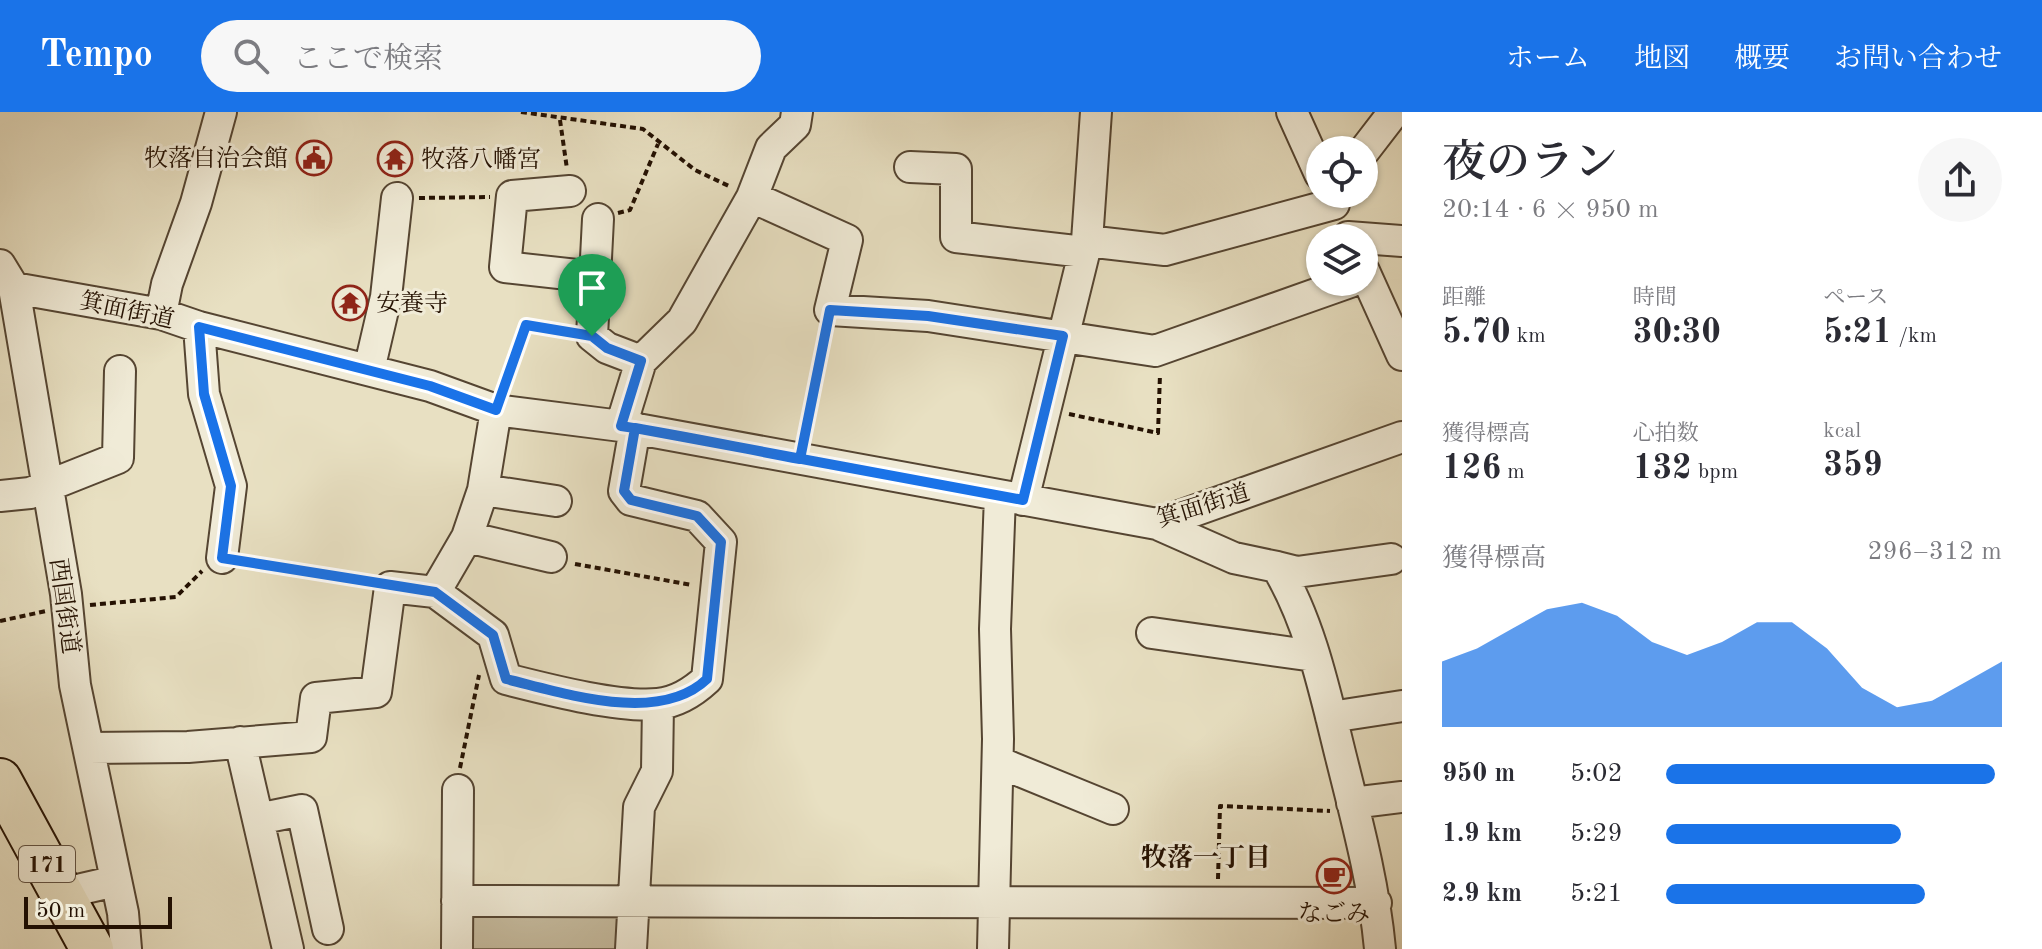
<!DOCTYPE html>
<html lang="ja">
<meta charset="utf-8">
<style>
body{margin:0;font-family:"Old Standard TT","Noto Serif JP",serif;background:#f7f7f7;color:#2b2b33;height:100vh;display:flex;flex-direction:column;font-size:30px;white-space:nowrap}
*{box-sizing:border-box;margin:0}
p{font-size:26px;color:#7c7c81}
.icon{flex:none;width:44px;height:44px;fill:none;stroke:currentColor;stroke-width:2;stroke-linecap:round;stroke-linejoin:round}
.map{position:relative;flex:1;overflow:hidden}
.sheet{display:flex;flex-direction:column;background:#fff;width:640px}
.sheet>*{flex:none}
.controls{position:absolute;left:1306px;top:24px;display:grid;gap:16px}
.controls a{display:grid;place-items:center;width:72px;height:72px;border-radius:50%;background:#fff;box-shadow:0 2px 6px #0004;font-size:40px}
.scale{position:absolute;left:24px;bottom:20px;width:148px;box-sizing:border-box;padding-left:8px;border:4px solid #241102;border-top:0;font-size:22px;line-height:28px;white-space:nowrap;color:#241102;-webkit-text-stroke:6px #f0ebd7;paint-order:stroke}
.pin{position:absolute;display:grid;place-items:center;width:68px;height:68px;color:#fff;margin:-82px -34px;border-radius:50% 50% 50% 0;rotate:-45deg;box-shadow:0 0 8px #0007}
.pin .icon{rotate:45deg}
.round{display:grid;place-items:center;flex:none;width:84px;height:84px;border-radius:42px;background:#f7f7f7}
.head{display:flex;align-items:center;justify-content:space-between;height:136px;padding:0 40px}
h1{font-size:44px;font-weight:600;line-height:60px}
.figures{display:grid;grid-template-columns:repeat(3,1fr);gap:12px;height:136px;padding:8px 40px}
.figures div{display:grid;align-content:center}
.figures b{font-size:34px;font-weight:600}
.figures small{font-size:22px;font-weight:400}
.figures p{font-size:22px}
.chart{height:224px;padding:16px 40px}
.chart p{display:flex;justify-content:space-between}
.chart svg{width:100%;height:144px;margin-top:8px;fill:#1a73e8;opacity:.7}
ul{padding:0 40px;list-style:none;font-size:26px}
li{display:grid;grid-template-columns:128px 96px 1fr;align-items:center;height:60px}
li i{height:20px;border-radius:10px;background:#1a73e8}
header{display:flex;align-items:center;gap:48px;box-sizing:border-box;height:112px;padding:0 40px;background:#1a73e8;color:#fff}
header strong{font-size:38px}
nav{display:flex;gap:44px;margin-inline-start:auto;font-size:28px}
.search{width:560px;height:72px;background:#f7f7f7;display:flex;align-items:center;gap:20px;box-sizing:border-box;padding:0 28px;border-radius:44px;color:#7c7c81;font-size:30px}
main{display:flex;flex:1;min-height:0}
.map>svg:first-child{display:block}
</style>
<header>
<strong>Tempo</strong>
<div class="search"><svg class="icon" aria-label="search" viewBox="0 0 24 24"><circle cx="10" cy="10" r="6"/><path d="M15 15l6 6"/></svg>ここで検索</div>
<nav><a>ホーム</a><a>地図</a><a>概要</a><a>お問い合わせ</a></nav>
</header>
<main>
<div class="map">
<svg width="1402" height="837" viewBox="0 0 1402 837">
<rect width="100%" height="100%" fill="#e8e0c2"/>
<filter id="stains"><feTurbulence type="fractalNoise" baseFrequency=".0025" numOctaves="4"/><feColorMatrix values="0 0 0 0 .2 0 0 0 0 .09 0 0 0 0 .02 0 0 0 .5 -.17"/></filter>
<radialGradient id="worn" r=".72"><stop offset=".6" stop-color="#630" stop-opacity="0"/><stop offset="1" stop-color="#630" stop-opacity=".3"/></radialGradient>
<!-- green -->
<path fill="#c7bda1" stroke="#766752" stroke-width="2" d="M614,799l10,10v28h-156l1,-27 8,-9z"/>
<g fill="none" stroke-linecap="round" stroke-linejoin="round">
<!-- minor casing -->
<g stroke="#554532" stroke-width="34">
<path id="minor" d="M1292,0l28,62
M1364,39l30,-39
M910,55l46,2v68l128,15
M570,79l-58,5 -7,71 90,10
M752,85l95,43 -17,70 98,6 227,35 195,-69
M598,107l-6,117 15,12 34,13
M1348,125l54,4
M1087,129l78,9 169,-46
M0,153l14,23 52,306 9,91 48,228 3,36
M1364,159l38,84
M14,176l147,26 38,13 231,59 66,24 125,16 536,98 245,-87
M161,202l6,-30 29,-81 25,-91
M199,215l5,67 27,92 -9,72
M369,258l17,-73 11,-99
M621,314l20,-65 41,-40 70,-124 19,-49 24,-23 2,-13
M483,378l73,11
M0,384l30,-3 88,-35 2,-87
M1023,388l64,-259 9,-129
M1157,412l77,34 43,9c34,57 48,126 64,190 16,64 33,127 39,192
M467,425l84,20
M1277,455l20,5 94,-13
M435,480l32,-55 16,-47 13,-80
M1152,521l162,23
M1331,605l71,-11
M240,630l48,207
M89,636l99,-1 123,-10 5,-39 60,-6 14,-105 45,5 58,43 13,44c40,10 112,29 152,25 20,-2 35,-12 49,-25l14,-137 -24,-26 -66,-16 -7,-9 11,-63
M998,650l115,47
M1352,691l50,-6
M258,707l44,-9 26,119
M64,781l52,-12
M457,789l919,2
M457,837l1,-159
M631,837l8,-142 18,-36 1,-67
M993,837l5,-210 -3,-110 5,-133"/>
</g>
<!-- highway casing -->
<g stroke="#241102" stroke-width="46">
<path id="highway" d="M0,668l92,169"/>
</g>
<!-- path -->
<path stroke="#241102" stroke-width="4" stroke-dasharray="6 4" stroke-linecap="butt" d="M521,0l122,17 52,41 36,17
M560,8l7,49
M419,86l71,-1
M618,101l12,-3 28,-66
M503,276l23,-63 44,8
M1069,302l89,19 2,-59
M804,325l21,-105
M247,450l121,21
M575,452l117,21
M90,493l86,-8 26,-26
M0,509l46,-10
M460,656l19,-93
M1218,767l2,-73 110,5"/>
<!-- minor -->
<use href="#minor" stroke="#f0ebd7" stroke-width="30"/>
<!-- highway -->
<use href="#highway" stroke="#e8e0c2" stroke-width="42"/>
</g>
<g fill="none" stroke-linecap="round" stroke-linejoin="round">
<!-- route casing -->
<g stroke="#fff" stroke-width="16">
<path id="route" d="M592,224l-66,-11 -30,85 -66,-24 -231,-59 5,67 27,92 -9,72 213,34 58,43 13,44c58,14 153,46 201,0l14,-137 -24,-26 -66,-16 -7,-9 11,-63 388,72 40,-164 -135,-20 -98,-6 -30,149c-60,-11 -119,-24 -179,-33l20,-65 -34,-13 -15,-12"/>
</g>
<!-- route -->
<use href="#route" stroke="#1a73e8" stroke-width="10"/>
</g>
<!-- icons -->
<defs>
<g id="civic-ring" transform="scale(1.8)"><circle r="9.5" fill="#f0ebd7" stroke="#8f2418" stroke-width="1.5"/><path d="M-.6-6.5H3V-4.5H.6V-3L4-1V1h2V6H-6V1h2V-1L-.6-3ZM-1.2 2.5V6h2.4V2.5Z" fill="#8f2418"/></g>
<g id="temple-ring" transform="scale(1.8)"><circle r="9.5" fill="#f0ebd7" stroke="#8f2418" stroke-width="1.5"/><path d="M0-6L5-2H3V0L6.5 2.5H4V6H1.5V3h-3V6H-4V2.5H-6.5L-3 0V-2H-5Z" fill="#8f2418"/></g>
<g id="cafe-ring" transform="scale(1.8)"><circle r="9.5" fill="#f0ebd7" stroke="#8f2418" stroke-width="1.5"/><path d="M-5.5-4.5H6V0H3Q3 3.5 0 3.5H-2.5Q-5.5 3.5-5.5 0ZM3-3.2v2h1.7v-2ZM-6 4.5H4V6H-6Z" fill="#8f2418"/></g>
</defs>
<g fill-rule="evenodd">
<use href="#civic-ring" x="314" y="46"/>
<use href="#temple-ring" x="395" y="47"/>
<use href="#temple-ring" x="350" y="191"/>
<use href="#cafe-ring" x="1334" y="764"/>
</g>
<g text-anchor="middle" stroke-width="6" stroke-linejoin="round" paint-order="stroke">
<!-- shield labels -->
<rect fill="#f0ebd7" stroke="#615242" stroke-width="2" x="19" y="734" width="56" height="36" rx="6"/>
<g font-size="22" font-weight="bold" fill="#241102">
<text x="47" y="760">171</text>
</g>
<!-- poi labels -->
<g font-size="24" fill="#241102" stroke="#f0ebd7" text-anchor="start">
<text x="288" y="54" text-anchor="end">牧落自治会館</text>
<text x="421" y="55">牧落八幡宮</text>
<text x="376" y="199">安養寺</text>
<text x="1334" y="809" text-anchor="middle">なごみ</text>
</g>
<!-- street labels -->
<g font-size="24" fill="#241102" stroke="#f0ebd7">
<text transform="translate(127 198) rotate(12)" y="8">箕面街道</text>
<text transform="translate(1203 393) rotate(-17)" y="8">箕面街道</text>
<text transform="translate(65 494) rotate(82)" y="8">西国街道</text>
</g>
<!-- neighbourhood labels -->
<g font-size="26" font-weight="bold" fill="#241102" stroke="#f0ebd7">
<text x="1206" y="754">牧落一丁目</text>
</g>
</g>
<rect width="100%" height="100%" filter="url(#stains)"/>
<rect width="100%" height="100%" fill="url(#worn)"/>
</svg>
<div class="controls">
<a><svg class="icon" aria-label="locate" viewBox="0 0 24 24"><circle cx="12" cy="12" r="6"/><path d="M12 2v4M12 18v4M2 12h4M18 12h4"/></svg></a>
<a><svg class="icon" aria-label="layers" viewBox="0 0 24 24"><path d="M12 4l9 5-9 5-9-5zM3 14l9 5 9-5"/></svg></a>
</div>
<div class="scale">50 m</div>
<div class="pin" style="left:592px;top:224px;background:#1e9e55"><svg class="icon" aria-label="arrive" viewBox="0 0 24 24"><path d="M6 21V4h12l-3 4 3 4H6"/></svg></div>
</div>
<section class="sheet">
<div class="head"><div><h1>夜のラン</h1><p>20:14 · 6 × 950 m</p></div><a class="round"><svg class="icon" aria-label="share" viewBox="0 0 24 24"><path d="M12 15V3M7 8l5-5 5 5M5 13v7h14v-7"/></svg></a></div>
<div class="figures">
<div><p>距離</p><b>5.70<small> km</small></b></div>
<div><p>時間</p><b>30:30</b></div>
<div><p>ペース</p><b>5:21<small> /km</small></b></div>
</div>
<div class="figures">
<div><p>獲得標高</p><b>126<small> m</small></b></div>
<div><p>心拍数</p><b>132<small> bpm</small></b></div>
<div><p>kcal</p><b>359</b></div>
</div>
<div class="chart"><p><span>獲得標高</span>296–312 m</p>
<svg viewBox="0 0 160 44" preserveAspectRatio="none"><path d="M0 44V24L10 20L20 14L30 8L40 6L50 10L60 18L70 22L80 18L90 12L100 12L110 20L120 32L130 38L140 36L150 30L160 24V44z"/></svg>
</div>
<ul>
<li><b>950 m</b>5:02<i style="width:98%"></i></li>
<li><b>1.9 km</b>5:29<i style="width:70%"></i></li>
<li><b>2.9 km</b>5:21<i style="width:77%"></i></li>
</ul>
</section>
</main>
